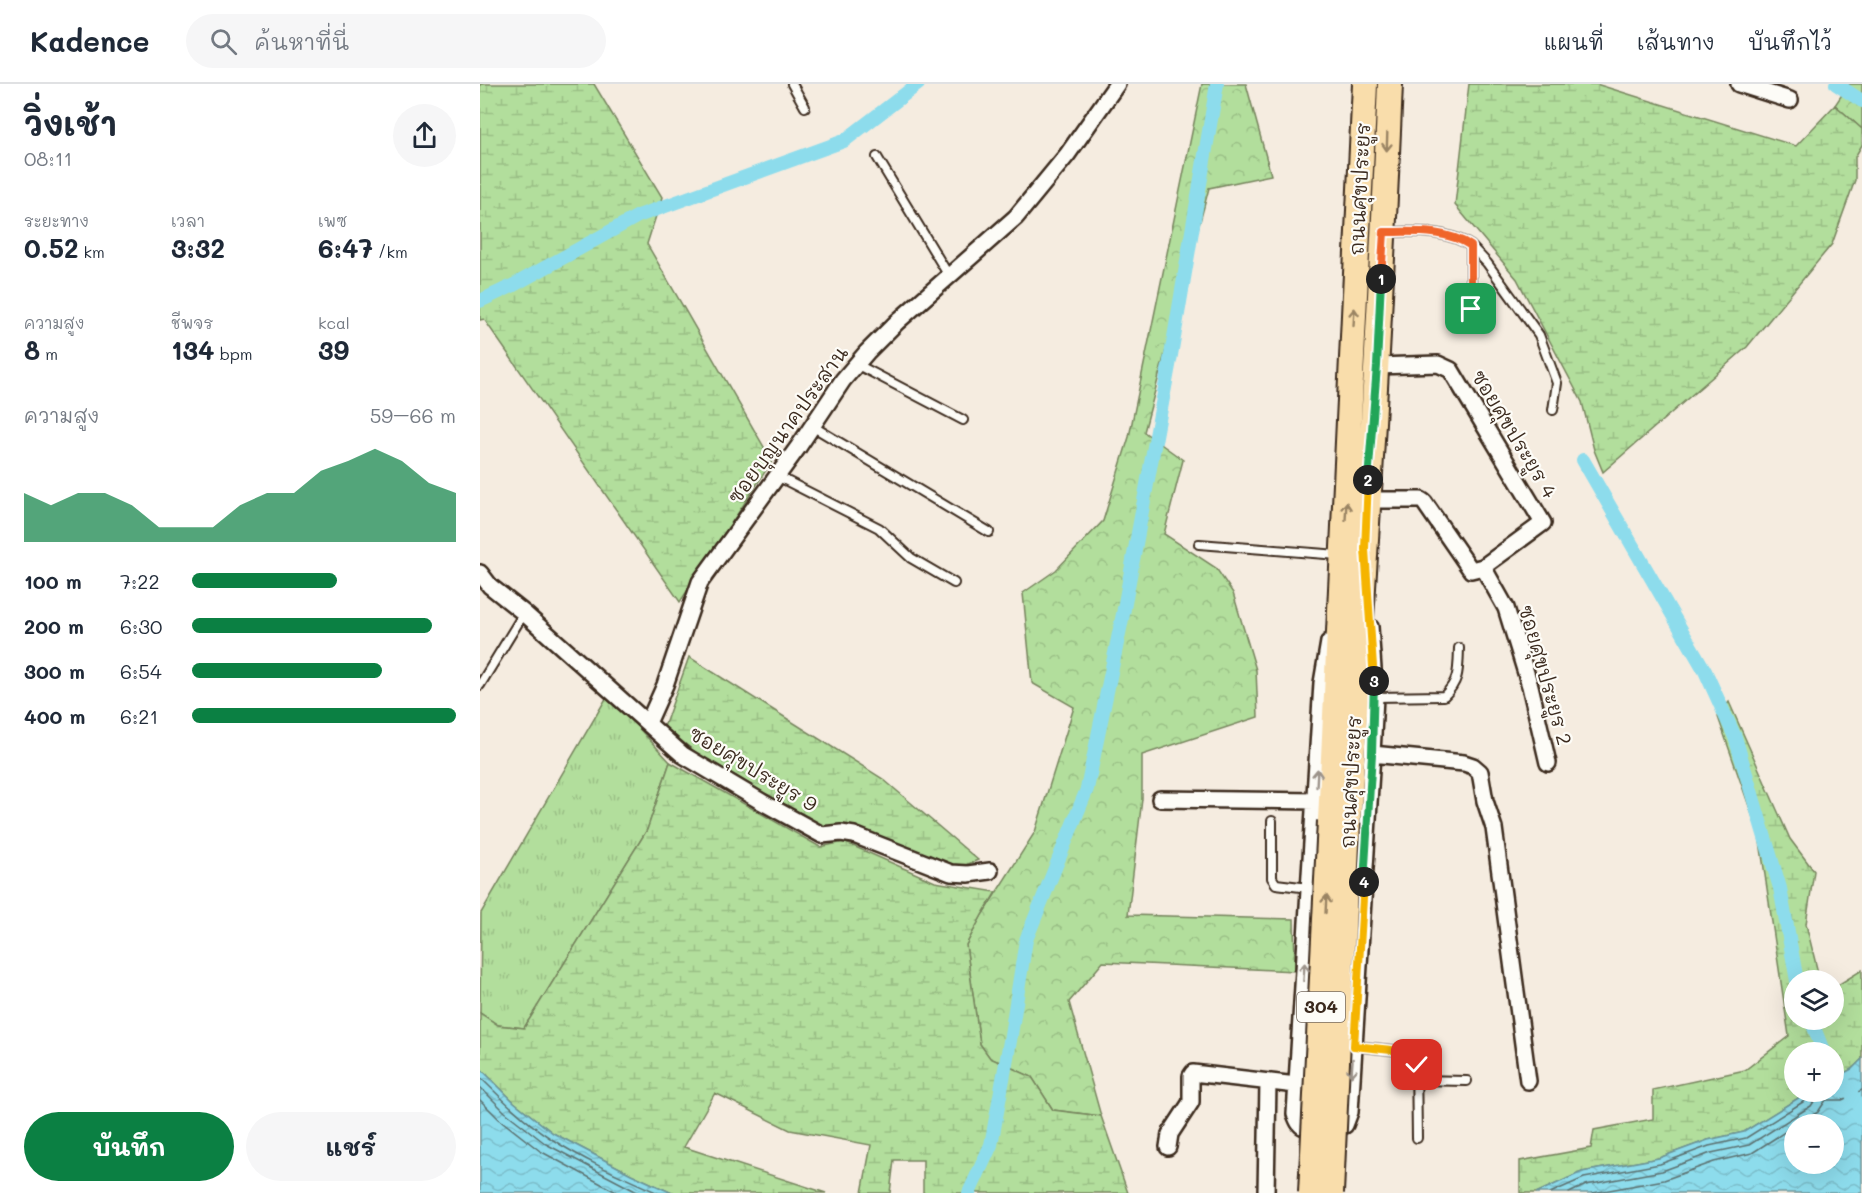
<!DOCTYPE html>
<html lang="th">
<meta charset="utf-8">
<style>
body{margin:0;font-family:Mali,"Playpen Sans Thai",sans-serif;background:#f6f6f7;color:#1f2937;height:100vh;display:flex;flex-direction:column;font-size:22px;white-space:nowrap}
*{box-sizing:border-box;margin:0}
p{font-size:20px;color:#747a83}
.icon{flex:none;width:33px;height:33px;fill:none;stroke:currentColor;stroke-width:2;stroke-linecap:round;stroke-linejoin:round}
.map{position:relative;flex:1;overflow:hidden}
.drawer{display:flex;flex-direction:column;background:#fff;width:480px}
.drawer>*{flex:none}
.fabs{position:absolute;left:1304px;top:886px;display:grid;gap:12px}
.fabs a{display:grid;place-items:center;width:60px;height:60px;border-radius:50%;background:#fff;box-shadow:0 6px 24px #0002;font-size:30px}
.pin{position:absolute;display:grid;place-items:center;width:51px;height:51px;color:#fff;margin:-26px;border-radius:12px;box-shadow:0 3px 9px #0006}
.km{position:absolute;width:30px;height:30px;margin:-15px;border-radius:50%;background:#222;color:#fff;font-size:16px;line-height:30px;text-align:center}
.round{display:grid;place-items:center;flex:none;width:63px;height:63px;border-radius:32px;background:#f6f6f7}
.head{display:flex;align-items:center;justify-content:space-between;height:102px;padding:0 24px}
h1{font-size:33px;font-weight:800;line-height:45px}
.metrics{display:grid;grid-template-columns:repeat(3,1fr);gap:9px;height:102px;padding:6px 24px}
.metrics div{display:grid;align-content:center}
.metrics b{font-size:26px;font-weight:800}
.metrics small{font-size:16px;font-weight:400}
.metrics p{font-size:16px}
.chart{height:168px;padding:12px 24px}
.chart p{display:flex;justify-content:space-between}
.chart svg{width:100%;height:108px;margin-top:6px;fill:#0b8043;opacity:.7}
.cta{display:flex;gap:12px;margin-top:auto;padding:12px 24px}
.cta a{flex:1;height:69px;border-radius:36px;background:#0b8043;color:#fff;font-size:24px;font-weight:800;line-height:69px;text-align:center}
.cta a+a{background:#f6f6f7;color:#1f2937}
ul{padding:0 24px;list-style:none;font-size:20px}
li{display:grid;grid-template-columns:96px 72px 1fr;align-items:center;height:45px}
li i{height:15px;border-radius:8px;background:#0b8043}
header{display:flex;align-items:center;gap:36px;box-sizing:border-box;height:84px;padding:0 30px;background:#fff;border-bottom:2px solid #e0e1e3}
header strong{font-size:28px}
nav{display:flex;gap:33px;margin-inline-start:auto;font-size:21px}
.search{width:420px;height:54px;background:#f6f6f7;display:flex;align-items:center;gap:15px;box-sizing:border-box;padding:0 21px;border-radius:33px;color:#747a83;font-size:22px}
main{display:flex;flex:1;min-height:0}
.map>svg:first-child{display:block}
</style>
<header>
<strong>Kadence</strong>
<div class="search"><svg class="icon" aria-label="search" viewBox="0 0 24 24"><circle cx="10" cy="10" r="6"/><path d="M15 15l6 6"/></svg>ค้นหาที่นี่</div>
<nav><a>แผนที่</a><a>เส้นทาง</a><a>บันทึกไว้</a></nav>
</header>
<main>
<section class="drawer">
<div class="head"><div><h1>วิ่งเช้า</h1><p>08:11</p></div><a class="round"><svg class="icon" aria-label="share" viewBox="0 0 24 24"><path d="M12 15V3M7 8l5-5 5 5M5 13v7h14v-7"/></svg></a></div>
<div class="metrics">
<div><p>ระยะทาง</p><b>0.52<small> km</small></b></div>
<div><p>เวลา</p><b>3:32</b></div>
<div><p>เพซ</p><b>6:47<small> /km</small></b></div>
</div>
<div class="metrics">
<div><p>ความสูง</p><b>8<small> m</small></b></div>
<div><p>ชีพจร</p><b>134<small> bpm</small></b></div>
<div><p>kcal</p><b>39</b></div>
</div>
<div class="chart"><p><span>ความสูง</span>59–66 m</p>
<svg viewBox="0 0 160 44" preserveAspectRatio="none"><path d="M0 44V24L10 29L20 24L30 24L40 29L50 38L60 38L70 38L80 29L90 24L100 24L110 15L120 11L130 6L140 11L150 20L160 24V44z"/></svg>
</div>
<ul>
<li><b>100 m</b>7:22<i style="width:55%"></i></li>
<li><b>200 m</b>6:30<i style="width:91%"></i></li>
<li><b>300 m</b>6:54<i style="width:72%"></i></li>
<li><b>400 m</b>6:21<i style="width:100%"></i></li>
</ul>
<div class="cta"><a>บันทึก</a><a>แชร์</a></div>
</section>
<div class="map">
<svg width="1382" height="1109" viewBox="0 0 1382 1109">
<defs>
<pattern id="grass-tufts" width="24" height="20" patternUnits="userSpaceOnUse" patternTransform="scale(1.5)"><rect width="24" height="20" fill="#b2de9c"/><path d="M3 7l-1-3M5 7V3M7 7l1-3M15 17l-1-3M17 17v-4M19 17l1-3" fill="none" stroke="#9abf86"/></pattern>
<pattern id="forest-crowns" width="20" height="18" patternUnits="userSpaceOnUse" patternTransform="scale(1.5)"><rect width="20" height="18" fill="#b2de9c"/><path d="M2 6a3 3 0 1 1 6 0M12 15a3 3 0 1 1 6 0" fill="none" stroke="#9abf86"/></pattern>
<pattern id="wetland-marsh" width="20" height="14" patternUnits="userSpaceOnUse" patternTransform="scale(1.5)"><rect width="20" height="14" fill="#b2de9c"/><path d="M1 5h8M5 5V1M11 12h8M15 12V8" fill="none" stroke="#9abf86"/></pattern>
<pattern id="water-waves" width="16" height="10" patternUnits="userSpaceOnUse" patternTransform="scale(1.5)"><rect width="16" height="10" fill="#8ddcec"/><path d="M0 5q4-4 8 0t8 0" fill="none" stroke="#7bbdca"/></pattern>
</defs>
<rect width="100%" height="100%" fill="#f5ece0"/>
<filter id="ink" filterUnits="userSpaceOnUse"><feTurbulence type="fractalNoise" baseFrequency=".0167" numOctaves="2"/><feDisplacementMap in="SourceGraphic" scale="12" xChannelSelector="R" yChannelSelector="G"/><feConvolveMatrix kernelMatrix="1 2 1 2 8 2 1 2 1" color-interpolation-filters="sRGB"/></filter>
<g filter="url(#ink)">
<!-- grass -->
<path fill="url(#grass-tufts)" stroke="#76845d" stroke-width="1.5" d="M128,611l62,67 -23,68 -123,198 -26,-3 -18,-12 1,-100z"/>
<!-- forest -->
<path fill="url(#forest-crowns)" stroke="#76845d" stroke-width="1.5" d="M722,0h44l25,91 -62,13 -65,244 39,28 -19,74 52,34 17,25 23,77 2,47 -116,38v44l-14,116 166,4 1,52 -192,-9 -34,40 32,114 -48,-6 -21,-33 -42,-19 -10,-14 -14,-99 16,-30 53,-83 39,-125 -42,-24 -9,-90 33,-23 47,-49 26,-84z
M1369,0h13v45l-27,-24z"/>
<!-- wetland -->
<path fill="url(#wetland-marsh)" stroke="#76845d" stroke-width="1.5" d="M0,0h114l68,113 -15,47 125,217 -92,141 -196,-283 -4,1z
M989,0h127l200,62 39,-41 27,24v16l-7,12v23l-23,64 -85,103 -144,125 -9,-22 -12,-48 -65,-123 -62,-74z
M209,573l194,122 95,81 -17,7 -58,-19 -81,-21 -124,-73 -34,-27z
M1249,618l61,137 24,32 -8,53 14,57h-26v39h39v-32l29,-18v89l-10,10 -19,10v-26h-39v39h14l-64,40 -36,8 -49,18 -77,14 -46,21h-16v-32l71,-13 3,-18 59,-11v-29l92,-20 44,-34 -30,-201 -41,-118z
M190,678l150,85 24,-5 91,40 61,10 -14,23 -16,30 14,99 10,14 42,19 21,33 48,6 27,77h-205v-33h-29l-4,33h-28l9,-48 -81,-15 -75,-37 -31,54 142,46h-154l-41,-19 -78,-41 -39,-31 -34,-34v-55l18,12 26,3 123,-198z"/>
<!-- water -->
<path fill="url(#water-waves)" stroke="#6c959a" stroke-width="1.5" fill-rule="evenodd" d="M1382,975v134h-326l46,-21 77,-14 49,-18 36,-8 64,-40h25v-13l19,-10zM1314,1041h39v39h-39z
M0,984l34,34 39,31 78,41 41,19h-192z"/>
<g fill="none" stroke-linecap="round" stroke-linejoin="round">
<!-- shore -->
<path stroke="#5c7170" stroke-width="1.5" d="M0,993c22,22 44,44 70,61 33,22 72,39 108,55
M0,1003l25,25 41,32 93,49
M0,1016l19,19 41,32 78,42
M1316,1041l22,-13 8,-12h16l20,-10
M1070,1109l34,-15 76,-14 49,-18 37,-8 60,-38 3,-8
M1089,1109l17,-8 76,-14 49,-18 38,-8 62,-39 4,-6 2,-8
M1113,1109l71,-13 50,-18 38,-9 42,-27"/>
<!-- canal -->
<path stroke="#8ddcec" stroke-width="14" d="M1356,0l26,17
M0,217l32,-15 126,-70 206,-75 74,-57
M1103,376l122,211 30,66 45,151 17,93
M1331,936l13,33
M1353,982l29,44
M489,1109l22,-48 19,-104 16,-101 61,-151 36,-175 48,-259 46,-271"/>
<!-- lane casing -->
<g stroke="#3b2a1e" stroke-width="12">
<path id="lane" d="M312,0l13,23
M397,73l72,119
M905,148c29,0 61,-3 86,14v63
M991,162l16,17 52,72 18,48 -4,27
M376,280l107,56
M332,342l177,106
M297,392l102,52 32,30 43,25
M719,460l139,11
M0,601l44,-72
M895,613l69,-1c16,-16 14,-26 15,-48
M792,737v57l4,6 33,4
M874,962l56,6 6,7 1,79
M937,996l50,1"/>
</g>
<!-- street casing -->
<g stroke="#3b2a1e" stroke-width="20">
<path id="street" d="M1259,0l51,16
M887,416h54l3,2 47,68 12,-3 60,-44 -92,-153 -13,-6 -61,2
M1003,483l23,41 24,78 18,77
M0,489l10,13 34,27 159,142 79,47 60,33 19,-2 13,2 97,38 17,1 22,-3
M849,558l-7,41 -27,431c2,5 4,11 9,13 8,3 33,2 41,-2l5,-13 22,-358 3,-57 -5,-70
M168,639l17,-38 35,-103 99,-136 44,-66 24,-28 30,-30 119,-105 51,-62 50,-71
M892,670l92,9 9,3 7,6 5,29 9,27 34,253
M680,715l155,2
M688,1063l2,-13 21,-32v-26l2,-3 103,12
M786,1109l2,-111"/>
</g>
<!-- primary casing -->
<g stroke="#3b2a1e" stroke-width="28">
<path id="primary" d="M850,737l35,-737
M868,738c16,-246 32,-492 42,-738"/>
</g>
<!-- lane -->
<use href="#lane" stroke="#fdfcf7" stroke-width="8"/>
<!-- street -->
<use href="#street" stroke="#fdfcf7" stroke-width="15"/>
<!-- primary -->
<use href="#primary" stroke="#f9ddab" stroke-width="24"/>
<!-- primary-bridge casing -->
<g stroke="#3b2a1e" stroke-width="28" stroke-linecap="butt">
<path id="primary-bridge" d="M831,1109l19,-372
M851,1109l17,-371"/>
</g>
<!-- primary-bridge -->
<use href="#primary-bridge" stroke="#f9ddab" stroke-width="24"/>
</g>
<!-- one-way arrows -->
<defs><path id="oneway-shaft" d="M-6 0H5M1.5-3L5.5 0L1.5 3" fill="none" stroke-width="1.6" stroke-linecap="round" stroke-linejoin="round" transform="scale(1.5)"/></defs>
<g stroke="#9a8464">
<use href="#oneway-shaft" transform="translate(907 58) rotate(92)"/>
<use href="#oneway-shaft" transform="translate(874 233) rotate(-87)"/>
<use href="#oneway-shaft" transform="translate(866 427) rotate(-87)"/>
<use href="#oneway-shaft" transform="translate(846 820) rotate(-87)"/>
</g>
<g stroke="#9c938a">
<use href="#oneway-shaft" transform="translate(837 694) rotate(-87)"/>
<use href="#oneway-shaft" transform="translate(824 888) rotate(-86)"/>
<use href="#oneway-shaft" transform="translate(872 984) rotate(94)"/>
</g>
</g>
<g fill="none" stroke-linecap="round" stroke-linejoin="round" filter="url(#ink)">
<!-- split-1 casing -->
<g stroke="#fff" stroke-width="12">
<path id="split-1" d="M901,195l3,-47c29,0 62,-3 87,14v63"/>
</g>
<!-- split-2 casing -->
<g stroke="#fff" stroke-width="12">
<path id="split-2" d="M888,396l9,-114 4,-87"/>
</g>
<!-- split-3 casing -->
<g stroke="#fff" stroke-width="12">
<path id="split-3" d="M888,396l-3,69 9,132"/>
</g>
<!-- split-4 casing -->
<g stroke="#fff" stroke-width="12">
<path id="split-4" d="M884,798l8,-128 2,-73"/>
</g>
<!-- split-5 casing -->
<g stroke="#fff" stroke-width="12">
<path id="split-5" d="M884,798l-10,164 56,6 6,7 1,6"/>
</g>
<!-- split-1 -->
<use href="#split-1" stroke="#f0652b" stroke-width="8"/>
<!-- split-2 -->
<use href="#split-2" stroke="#22a559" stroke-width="8"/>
<!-- split-3 -->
<use href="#split-3" stroke="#f5b400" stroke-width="8"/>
<!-- split-4 -->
<use href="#split-4" stroke="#22a559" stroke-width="8"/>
<!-- split-5 -->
<use href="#split-5" stroke="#f5b400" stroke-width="8"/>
</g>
<g text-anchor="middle" stroke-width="4.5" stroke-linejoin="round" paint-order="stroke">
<!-- shield labels -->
<rect fill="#fdfcf7" stroke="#75695f" stroke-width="1.5" x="817" y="908" width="48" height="30" rx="4.5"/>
<g font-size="18" font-weight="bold" fill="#3b2a1e">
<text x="841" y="929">304</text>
</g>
<!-- street labels -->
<g font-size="20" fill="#3b2a1e" stroke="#fdfcf7">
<text transform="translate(880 105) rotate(-87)" y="7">ถนนศุขประยูร</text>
<text transform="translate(308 341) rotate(-54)" y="7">ซอยบุญนาคประสาน</text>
<text transform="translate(1034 350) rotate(59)" y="7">ซอยศุขประยูร 4</text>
<text transform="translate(1065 591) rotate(74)" y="7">ซอยศุขประยูร 2</text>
<text transform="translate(273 685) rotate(31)" y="7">ซอยศุขประยูร 9</text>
<text transform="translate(871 698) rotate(-87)" y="7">ถนนศุขประยูร</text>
</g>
</g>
</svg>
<div class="fabs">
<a><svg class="icon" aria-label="layers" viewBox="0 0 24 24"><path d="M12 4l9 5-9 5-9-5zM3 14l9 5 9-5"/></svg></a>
<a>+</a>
<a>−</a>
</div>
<div class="pin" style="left:991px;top:225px;background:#1e9e55"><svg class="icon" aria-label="arrive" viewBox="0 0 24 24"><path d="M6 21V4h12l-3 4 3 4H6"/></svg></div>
<div class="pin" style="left:937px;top:981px;background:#d93025"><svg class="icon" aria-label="check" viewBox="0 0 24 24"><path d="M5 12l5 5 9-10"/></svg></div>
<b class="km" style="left:901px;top:195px">1</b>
<b class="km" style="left:888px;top:396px">2</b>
<b class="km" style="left:894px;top:597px">3</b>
<b class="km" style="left:884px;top:798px">4</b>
</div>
</main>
